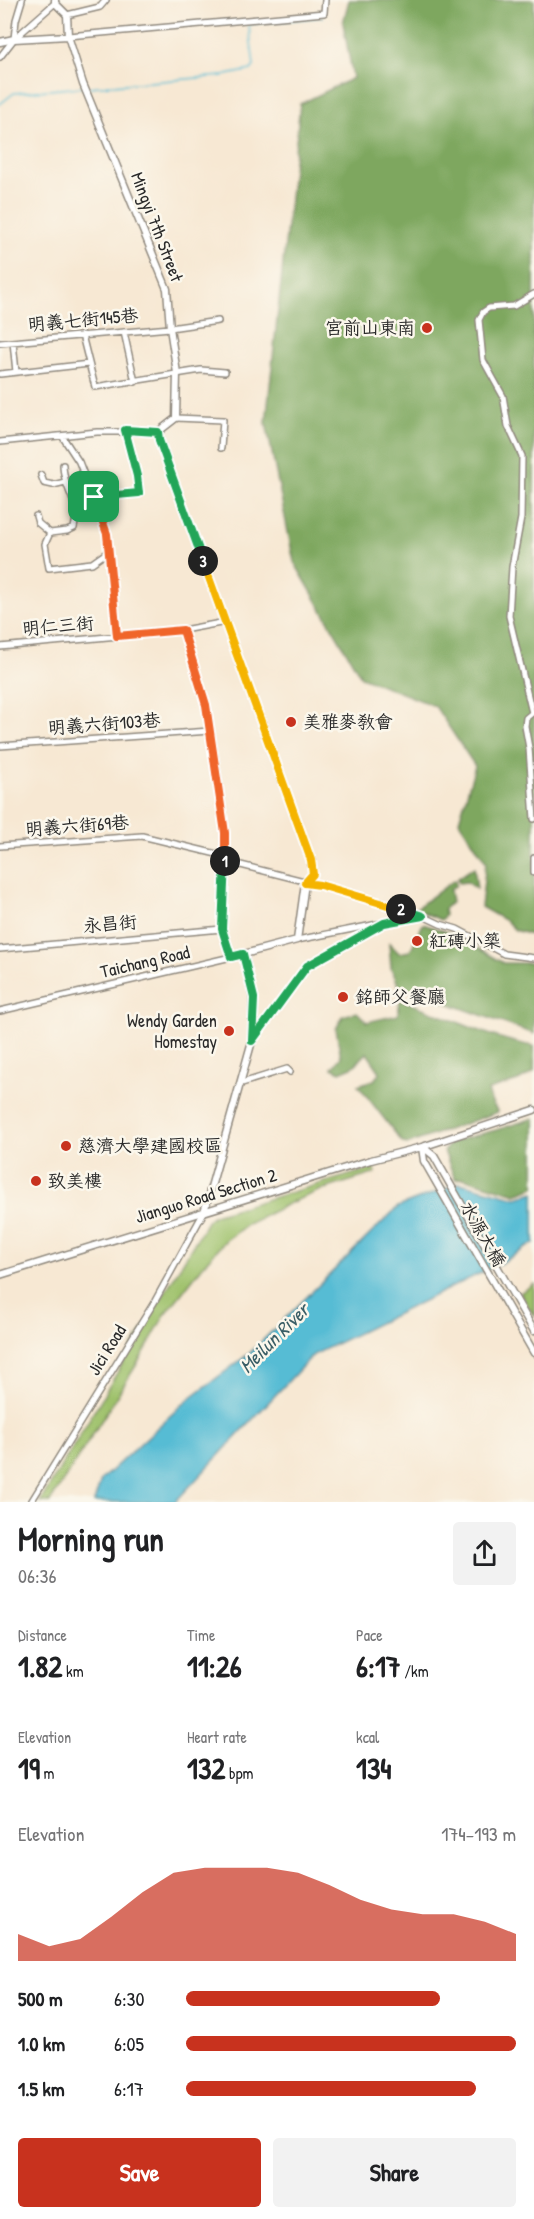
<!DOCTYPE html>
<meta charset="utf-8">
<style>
body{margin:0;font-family:"Patrick Hand","LXGW WenKai TC",sans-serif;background:#f2f2f2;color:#202124;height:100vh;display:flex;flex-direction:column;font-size:22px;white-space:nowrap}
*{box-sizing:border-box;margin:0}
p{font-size:20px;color:#757577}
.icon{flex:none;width:33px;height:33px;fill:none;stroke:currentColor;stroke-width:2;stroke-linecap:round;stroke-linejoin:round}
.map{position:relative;height:1502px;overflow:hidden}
.details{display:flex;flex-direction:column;background:#fff;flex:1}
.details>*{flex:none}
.pin{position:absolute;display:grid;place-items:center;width:51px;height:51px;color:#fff;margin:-26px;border-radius:12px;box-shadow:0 3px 9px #0006}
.km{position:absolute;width:30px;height:30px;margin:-15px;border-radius:50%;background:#222;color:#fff;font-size:16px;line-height:30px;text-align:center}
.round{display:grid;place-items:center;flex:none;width:63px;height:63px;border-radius:6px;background:#f2f2f2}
.head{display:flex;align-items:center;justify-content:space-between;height:102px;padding:0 18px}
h1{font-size:33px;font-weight:700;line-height:45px}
.metrics{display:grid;grid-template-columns:repeat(3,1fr);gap:9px;height:102px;padding:6px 18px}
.metrics div{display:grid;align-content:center}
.metrics b{font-size:30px;font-weight:700}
.metrics small{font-size:16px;font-weight:400}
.metrics p{font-size:16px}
.chart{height:168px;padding:12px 18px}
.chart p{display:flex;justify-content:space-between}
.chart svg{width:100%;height:108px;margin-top:6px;fill:#c8321e;opacity:.7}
.cta{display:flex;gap:12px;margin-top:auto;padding:12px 18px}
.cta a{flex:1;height:69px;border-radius:6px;background:#c8321e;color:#fff;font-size:24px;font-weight:700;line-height:69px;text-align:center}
.cta a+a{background:#f2f2f2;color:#202124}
ul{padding:0 18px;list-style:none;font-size:20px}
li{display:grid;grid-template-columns:96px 72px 1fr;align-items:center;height:45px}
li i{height:15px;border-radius:8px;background:#c8321e}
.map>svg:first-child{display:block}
</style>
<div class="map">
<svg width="534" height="1502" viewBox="0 0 534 1502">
<rect width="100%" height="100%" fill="#fbf7ec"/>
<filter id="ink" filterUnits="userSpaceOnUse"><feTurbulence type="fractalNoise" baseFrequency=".0167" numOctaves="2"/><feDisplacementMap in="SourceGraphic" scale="12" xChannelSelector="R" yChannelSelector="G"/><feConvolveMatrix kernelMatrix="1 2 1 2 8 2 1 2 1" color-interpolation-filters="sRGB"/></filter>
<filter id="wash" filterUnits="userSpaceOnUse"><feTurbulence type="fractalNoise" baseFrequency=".008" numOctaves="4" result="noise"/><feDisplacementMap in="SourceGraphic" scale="24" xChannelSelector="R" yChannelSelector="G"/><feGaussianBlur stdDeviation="1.35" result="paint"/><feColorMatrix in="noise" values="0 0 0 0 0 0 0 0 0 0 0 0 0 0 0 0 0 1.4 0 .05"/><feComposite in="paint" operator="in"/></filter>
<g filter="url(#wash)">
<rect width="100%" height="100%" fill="#f7e8d3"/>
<!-- green -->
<path fill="#9ec16b" stroke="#64764b" stroke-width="1.5" d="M374,1168l2,5 -55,17 -29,12 -44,22 -22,16 -20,22 -42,54 -22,40 -92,146h-10l168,-282 6,-5z
M534,1284v32l-14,-23z"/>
<!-- forest -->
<path fill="#7ea75f" stroke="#546945" stroke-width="1.5" d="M349,0h185v936l-19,-6 -9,-9 -25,-14 5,-45 -27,-41 16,-55 -40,-60 -74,-29 -67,-115 -28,-139 34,-319 53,-26 -10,-55z
M474,867l3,22 -10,-7 -8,1 -2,-4z
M453,881h2l1,4 -6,5 2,12 -8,7 1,6 -4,5 -26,-11z
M423,924l30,10 50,29h31v71l-135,-48 -8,-18 -2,-25 10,10 11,-2z
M400,1000c44,14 88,39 134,46v26l-16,9 -30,9 3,11 7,11 -90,32 -5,-1 -45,-58 16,-5 6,-8 -13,-19 -13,13 -14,6 -8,-4 9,-11 -5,-28 7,-13 14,-4 10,10 31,-7z
M534,1118v69l-18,7 -53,-16 -8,1 -11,-28 7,-9 45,-12z"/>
<!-- water -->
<path fill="#56bcd4" stroke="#407480" stroke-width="1.5" d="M460,1183l57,15 17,-6v51l-33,20 -188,92 -138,147h-81l7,-22 85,-79 64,-48 148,-146z"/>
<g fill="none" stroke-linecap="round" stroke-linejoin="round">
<!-- stream -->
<path stroke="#56bcd4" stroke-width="1.5" d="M88,87l134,-11 29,-6 3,-4 -5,-40 2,-2 71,-7
M0,104l14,-11 69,-6"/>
</g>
</g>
<g filter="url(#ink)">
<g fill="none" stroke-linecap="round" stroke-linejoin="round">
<!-- minor casing -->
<g stroke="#918a7f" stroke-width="8">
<path id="minor" d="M67,15l33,-8 6,-7
M68,36l256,-23 1,-13
M14,39l2,-19 6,-20
M0,57l14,-18 41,-36
M534,294l-20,12 -25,2 -6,4 -4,8 4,40 20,36 5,30 14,30 -1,62 -9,49 -3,49 23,97 -6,5 -1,8 4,22 5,71
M124,332l11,50
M82,335l13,52 106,-17 24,2
M13,342l3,30
M0,343l170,-15 48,-7
M0,374l89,-10
M176,418l47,2 -2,28
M62,436l17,26 28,72 10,101
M0,442l97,-10h61
M41,475l3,8 9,2 12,-3
M94,497l45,-4 -2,-17 -12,-46
M36,516l2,7 12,10 -5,11 4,24 43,-5 17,-12
M50,533l17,-2 7,-3c7,-27 -11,-38 -11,-63
M183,630l23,75 9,54 10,74 -3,96 9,28
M0,647l183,-17 43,-8
M0,746l210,-15
M0,846l142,-10 83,20
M534,858v15
M225,861l95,24 102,30
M297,940l81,-16
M0,949l222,-20
M0,1011l244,-57
M252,1041l55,-75 77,-43 39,-7 17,8 17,5 47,25 30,4
M242,1083l45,-14 3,3
M31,1502l124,-201 49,-89"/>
</g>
<!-- tertiary casing -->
<g stroke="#918a7f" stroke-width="9">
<path id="tertiary" d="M55,0v3l12,12 1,21 15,48 84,205 3,39 7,45 -1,45 -18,14 1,8 152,420 2,14 -8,9 -8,57 -53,14 9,44 -1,43 -48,171
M0,42l14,-3 54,-3
M422,1147l2,14 110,192
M423,1147l11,9 100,175
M0,1275l371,-115 51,-13 112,-37"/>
</g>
<!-- minor -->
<use href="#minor" stroke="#fff" stroke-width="5"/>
<!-- tertiary -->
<use href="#tertiary" stroke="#fff" stroke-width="6"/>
</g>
</g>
<g fill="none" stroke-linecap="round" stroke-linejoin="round" filter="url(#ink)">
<!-- split-1 casing -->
<g stroke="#fff" stroke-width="12">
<path id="split-1" d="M94,497l13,37 10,102 66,-6 23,75 19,128v28"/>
</g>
<!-- split-2 casing -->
<g stroke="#fff" stroke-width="12">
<path id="split-2" d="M225,861l-3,68 9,28 12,-3 11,44 -2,43 55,-75 77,-43 39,-7 -22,-7"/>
</g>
<!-- split-3 casing -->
<g stroke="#fff" stroke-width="12">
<path id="split-3" d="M203,561l108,299 2,14 -8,9 15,2 81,24"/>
</g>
<!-- split-4 casing -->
<g stroke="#fff" stroke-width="12">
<path id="split-4" d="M94,497l45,-4 -2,-17 -12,-46 33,2 1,8 44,121"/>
</g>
<!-- split-1 -->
<use href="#split-1" stroke="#f0652b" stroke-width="8"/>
<!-- split-2 -->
<use href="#split-2" stroke="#22a559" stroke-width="8"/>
<!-- split-3 -->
<use href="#split-3" stroke="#f5b400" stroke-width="8"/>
<!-- split-4 -->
<use href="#split-4" stroke="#22a559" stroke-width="8"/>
</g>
<!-- markers -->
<g fill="#c8321e" stroke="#fbf7ec" stroke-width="2">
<circle cx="427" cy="328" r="6"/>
<circle cx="291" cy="722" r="6"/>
<circle cx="417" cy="941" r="6"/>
<circle cx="343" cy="997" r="6"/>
<circle cx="229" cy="1031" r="6"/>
<circle cx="66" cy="1146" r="6"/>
<circle cx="36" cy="1181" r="6"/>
</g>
<g text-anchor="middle" stroke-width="5" stroke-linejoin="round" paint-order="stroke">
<!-- street labels -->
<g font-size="18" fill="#2b2b2b" stroke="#fbf7ec">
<text transform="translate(157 227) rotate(69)" y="6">Mingyi 7th Street</text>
<text transform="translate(83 320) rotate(-5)" y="6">明義七街145巷</text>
<text transform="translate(58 626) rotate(-5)" y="6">明仁三街</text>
<text transform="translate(104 724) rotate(-4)" y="6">明義六街103巷</text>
<text transform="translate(77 826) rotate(-4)" y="6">明義六街69巷</text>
<text transform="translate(110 924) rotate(-5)" y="6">永昌街</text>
<text transform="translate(145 962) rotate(-13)" y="6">Taichang Road</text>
<text transform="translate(206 1196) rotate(-17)" y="6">Jianguo Road Section 2</text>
<text transform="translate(483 1234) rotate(60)" y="6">水源大橋</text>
<text transform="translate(107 1350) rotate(-58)" y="6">Jici Road</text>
</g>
<!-- poi labels -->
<g font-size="18" fill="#2b2b2b" stroke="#fbf7ec" text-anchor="start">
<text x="415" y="334" text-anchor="end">宮前山東南</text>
<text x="303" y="728">美雅麥教會</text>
<text x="429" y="947">紅磚小築</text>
<text x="355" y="1003">銘師父餐廳</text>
<text x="217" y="1027" text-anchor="end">Wendy Garden<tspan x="217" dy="21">Homestay</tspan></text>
<text x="78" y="1152">慈濟大學建國校區</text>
<text x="48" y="1187">致美樓</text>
</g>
<!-- water labels -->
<g font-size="20" font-style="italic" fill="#3a5e66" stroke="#fbf7ec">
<text transform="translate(274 1338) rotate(-45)" y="7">Meilun River</text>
</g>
</g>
</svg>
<div class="pin" style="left:94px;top:497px;background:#1e9e55"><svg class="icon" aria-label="arrive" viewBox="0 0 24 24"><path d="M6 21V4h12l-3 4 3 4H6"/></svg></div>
<b class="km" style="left:225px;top:861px">1</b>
<b class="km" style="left:401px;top:909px">2</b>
<b class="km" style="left:203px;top:561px">3</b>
</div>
<section class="details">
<div class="head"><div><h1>Morning run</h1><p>06:36</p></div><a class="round"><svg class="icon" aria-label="share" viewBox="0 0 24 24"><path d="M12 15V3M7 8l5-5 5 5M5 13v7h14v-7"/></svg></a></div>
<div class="metrics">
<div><p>Distance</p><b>1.82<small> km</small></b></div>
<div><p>Time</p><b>11:26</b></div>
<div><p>Pace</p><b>6:17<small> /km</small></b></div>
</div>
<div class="metrics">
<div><p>Elevation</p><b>19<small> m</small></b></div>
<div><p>Heart rate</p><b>132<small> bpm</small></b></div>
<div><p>kcal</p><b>134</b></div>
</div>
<div class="chart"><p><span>Elevation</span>174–193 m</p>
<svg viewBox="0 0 160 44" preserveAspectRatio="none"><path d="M0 44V33L10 38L20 35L30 26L40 16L50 8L60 6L70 6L80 6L90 8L100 13L110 19L120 23L130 25L140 25L150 28L160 33V44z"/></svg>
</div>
<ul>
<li><b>500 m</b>6:30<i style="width:77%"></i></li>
<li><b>1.0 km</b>6:05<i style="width:100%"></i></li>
<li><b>1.5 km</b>6:17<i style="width:88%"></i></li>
</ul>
<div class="cta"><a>Save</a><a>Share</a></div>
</section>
